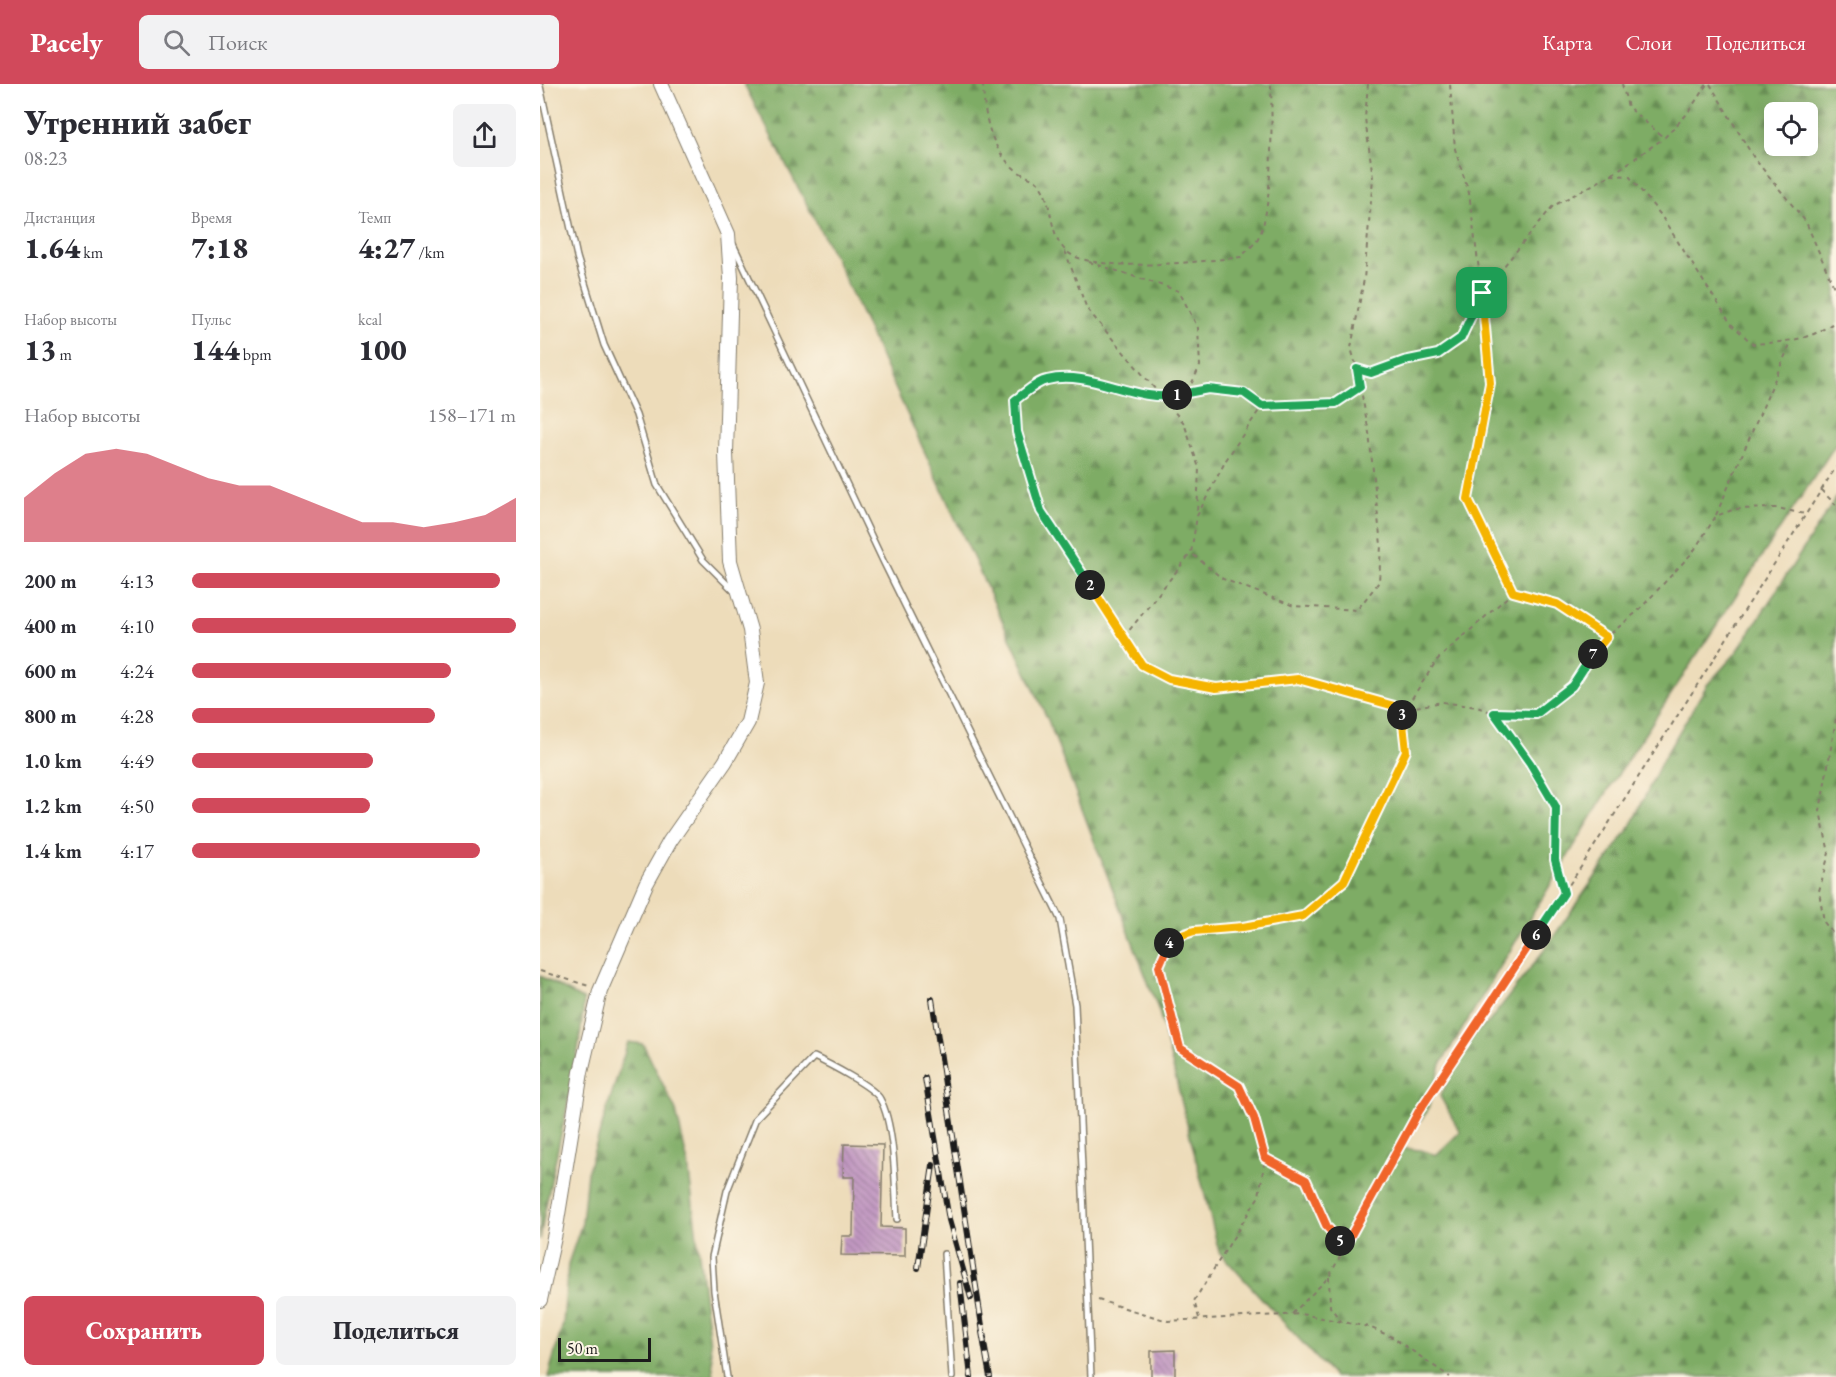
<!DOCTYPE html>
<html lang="ru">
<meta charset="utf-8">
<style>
body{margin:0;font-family:"EB Garamond",serif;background:#f2f2f3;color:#2b2b33;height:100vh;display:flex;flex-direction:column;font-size:22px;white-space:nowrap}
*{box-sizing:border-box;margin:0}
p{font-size:20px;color:#7c7c81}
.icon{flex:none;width:33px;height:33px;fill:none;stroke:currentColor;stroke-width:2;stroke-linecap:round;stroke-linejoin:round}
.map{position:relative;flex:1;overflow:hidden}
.side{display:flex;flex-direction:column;background:#fff;width:540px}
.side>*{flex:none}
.buttons{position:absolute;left:1224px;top:18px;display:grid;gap:12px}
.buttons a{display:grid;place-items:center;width:54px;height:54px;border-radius:9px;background:#fff;box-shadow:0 3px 15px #0003;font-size:30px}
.scale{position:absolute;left:18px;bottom:15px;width:93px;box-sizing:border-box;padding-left:6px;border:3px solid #1c1c1c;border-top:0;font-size:16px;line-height:21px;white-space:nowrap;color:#1c1c1c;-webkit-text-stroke:4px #fcf5e5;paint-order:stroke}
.pin{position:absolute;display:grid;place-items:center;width:51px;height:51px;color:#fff;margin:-26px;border-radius:12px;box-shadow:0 3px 9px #0006}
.km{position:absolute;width:30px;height:30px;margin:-15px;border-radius:50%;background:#222;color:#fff;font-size:16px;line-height:30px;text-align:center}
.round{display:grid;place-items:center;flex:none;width:63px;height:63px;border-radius:9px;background:#f2f2f3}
.head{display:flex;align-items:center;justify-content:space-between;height:102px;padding:0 24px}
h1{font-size:33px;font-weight:800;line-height:45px}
.figures{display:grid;grid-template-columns:repeat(3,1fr);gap:9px;height:102px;padding:6px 24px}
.figures div{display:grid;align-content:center}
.figures b{font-size:30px;font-weight:800}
.figures small{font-size:16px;font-weight:400}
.figures p{font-size:16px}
.chart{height:168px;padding:12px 24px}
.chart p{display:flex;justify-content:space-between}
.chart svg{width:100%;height:108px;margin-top:6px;fill:#d1495b;opacity:.7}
.primary-button{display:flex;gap:12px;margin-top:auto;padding:12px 24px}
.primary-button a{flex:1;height:69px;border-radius:9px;background:#d1495b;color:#fff;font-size:24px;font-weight:800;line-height:69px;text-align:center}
.primary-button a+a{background:#f2f2f3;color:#2b2b33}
ul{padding:0 24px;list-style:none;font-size:20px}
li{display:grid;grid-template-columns:96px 72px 1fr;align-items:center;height:45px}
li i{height:15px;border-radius:8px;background:#d1495b}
header{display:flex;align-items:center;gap:36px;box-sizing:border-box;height:84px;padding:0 30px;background:#d1495b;color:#fff}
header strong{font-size:28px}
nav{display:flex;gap:33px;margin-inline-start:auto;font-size:21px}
.search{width:420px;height:54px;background:#f2f2f3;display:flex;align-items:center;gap:15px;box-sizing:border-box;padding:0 21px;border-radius:9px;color:#7c7c81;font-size:22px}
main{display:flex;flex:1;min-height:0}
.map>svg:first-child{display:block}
</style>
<header>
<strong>Pacely</strong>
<div class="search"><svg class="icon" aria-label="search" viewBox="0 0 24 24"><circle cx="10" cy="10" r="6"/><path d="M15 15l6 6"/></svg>Поиск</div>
<nav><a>Карта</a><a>Слои</a><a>Поделиться</a></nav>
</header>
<main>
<section class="side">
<div class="head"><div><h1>Утренний забег</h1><p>08:23</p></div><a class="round"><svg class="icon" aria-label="share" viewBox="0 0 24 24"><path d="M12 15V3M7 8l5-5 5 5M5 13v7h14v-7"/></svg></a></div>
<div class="figures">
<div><p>Дистанция</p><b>1.64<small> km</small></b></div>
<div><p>Время</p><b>7:18</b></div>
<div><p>Темп</p><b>4:27<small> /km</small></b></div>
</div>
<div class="figures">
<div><p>Набор высоты</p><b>13<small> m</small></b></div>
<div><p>Пульс</p><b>144<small> bpm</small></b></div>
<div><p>kcal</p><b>100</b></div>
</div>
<div class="chart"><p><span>Набор высоты</span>158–171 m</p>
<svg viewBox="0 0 160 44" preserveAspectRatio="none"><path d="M0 44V26L10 16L20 8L30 6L40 8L50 13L60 18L70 21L80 21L90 26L100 31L110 36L120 36L130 38L140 36L150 33L160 26V44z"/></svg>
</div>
<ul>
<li><b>200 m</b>4:13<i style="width:95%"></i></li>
<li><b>400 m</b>4:10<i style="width:100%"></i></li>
<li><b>600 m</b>4:24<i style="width:80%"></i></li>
<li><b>800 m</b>4:28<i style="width:75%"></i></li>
<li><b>1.0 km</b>4:49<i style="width:56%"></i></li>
<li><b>1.2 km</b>4:50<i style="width:55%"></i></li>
<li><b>1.4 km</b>4:17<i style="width:89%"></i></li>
</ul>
<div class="primary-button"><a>Сохранить</a><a>Поделиться</a></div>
</section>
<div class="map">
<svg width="1296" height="1293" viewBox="0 0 1296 1293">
<defs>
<pattern id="forest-firs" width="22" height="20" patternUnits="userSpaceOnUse" patternTransform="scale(1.5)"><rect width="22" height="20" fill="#7eac65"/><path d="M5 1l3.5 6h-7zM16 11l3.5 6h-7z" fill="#668b52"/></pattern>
<pattern id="building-back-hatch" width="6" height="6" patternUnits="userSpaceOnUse" patternTransform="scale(1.5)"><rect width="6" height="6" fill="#c299c2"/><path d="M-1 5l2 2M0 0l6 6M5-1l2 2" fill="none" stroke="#9d7c9d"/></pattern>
</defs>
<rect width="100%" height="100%" fill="#fcf5e5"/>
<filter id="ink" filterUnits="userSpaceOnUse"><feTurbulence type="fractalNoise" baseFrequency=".0167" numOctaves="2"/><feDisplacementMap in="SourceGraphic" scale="12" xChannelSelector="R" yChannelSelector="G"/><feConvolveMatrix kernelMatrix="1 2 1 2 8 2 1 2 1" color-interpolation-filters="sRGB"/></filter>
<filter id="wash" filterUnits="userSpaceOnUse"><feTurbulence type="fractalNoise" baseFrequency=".008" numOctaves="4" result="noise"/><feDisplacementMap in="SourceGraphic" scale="24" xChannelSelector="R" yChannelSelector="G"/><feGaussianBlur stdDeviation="1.35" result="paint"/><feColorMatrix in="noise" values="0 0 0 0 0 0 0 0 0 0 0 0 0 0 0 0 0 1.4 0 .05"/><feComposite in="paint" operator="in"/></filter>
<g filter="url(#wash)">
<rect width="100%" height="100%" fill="#eddcba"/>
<!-- forest -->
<path fill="url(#forest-firs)" stroke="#4d6440" stroke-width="1.5" fill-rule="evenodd" d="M204,0h1092v360l-221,335 -174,285 -14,48 -30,36 24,2 15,5 24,-23 -20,-36 34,-62 15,-12 56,-73 85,-122 33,-68 44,-74 30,-33 99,-154v879h-502l-115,-125 -60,-241 -111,-291 -209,-454zM1268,28v34h-34v-34z
M0,892l44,24c-6,81 -32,159 -44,240z
M88,958l15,2 33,67 12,53 26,213h-166l15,-53 5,-60 14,-41 5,-50z"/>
<g id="blocks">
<!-- building -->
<path fill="url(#building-back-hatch)" d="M304,1060l39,1 -2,82 24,1v28l-64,-1 1,-19h11l1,-59h-11z
M635,1266v27h-24v-26z"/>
</g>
</g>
<g filter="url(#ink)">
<use href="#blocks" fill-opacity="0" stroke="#847c6b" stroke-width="1.5"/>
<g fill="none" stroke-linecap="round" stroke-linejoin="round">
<!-- service casing -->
<g stroke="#847c6b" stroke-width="8">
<path id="service" d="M0,2l37,171 27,88 32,70 21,70 46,75 31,31
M193,160l151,319 176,356 15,86 16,372
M404,1170l8,123
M187,1293l-13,-86 -2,-34 15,-66 29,-73 58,-61c13,6 60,30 66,42 15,26 15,89 17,120"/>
</g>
<!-- tertiary casing -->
<g stroke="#847c6b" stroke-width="16">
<path id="tertiary" d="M0,1216l15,-67 26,-161 19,-81 46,-107 24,-43 55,-79 23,-40 9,-39 -7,-53 -20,-69 -4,-108 5,-175 -3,-44 -67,-150"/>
</g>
<!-- path -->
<path stroke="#847c6b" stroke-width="2" stroke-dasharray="4.5 4.5" stroke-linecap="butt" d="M443,0c1,32 7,65 33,86 7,6 18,8 23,14 15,20 9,50 27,67 26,24 139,10 175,6 5,-6 15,-13 18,-21 14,-27 13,-119 12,-152
M828,0l-3,34 8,60 -9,101 -13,69 6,21 14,4 33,-12 34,-7 23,-16 21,-45 -13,-100 -14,-44 -5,-65
M1082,0l6,23 36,31 23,-24 20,-30
M1170,0l44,74 52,64 30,70
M1071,91l18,1 31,38 71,110 22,20c31,-2 57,-3 83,-23
M525,167l22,58 97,114 15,45 -2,47
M549,178l90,29 19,37 2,38 -13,27
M817,285l12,64 12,112 -2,37 -22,28 -63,-4 -71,-27 -32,-26 6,-37 29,-56 36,-54 -18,-13 -36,-4 -48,9 -81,-19 -33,1 -31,20 2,32 24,79 101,154 27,14 47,9 82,-9 107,30 32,-49 76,-68 -45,-93 22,-116 -8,-90 71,-87 58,-31 53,-37
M722,322l74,-3 24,-16
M1281,406l15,15
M1176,431l75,-173
M973,508l44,12 49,32
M584,553l67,-84
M954,629l42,1 36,-29 30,-44 36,-30 55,-59 23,-36 19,-7 42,-1 28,6
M1296,635l-16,92 9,42 -10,38 5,31 12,16
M0,887l49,15
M726,1074l40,23 21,46 18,19
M789,1193l1,30 11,14
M558,1216l70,21 133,-7 68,13 23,10 58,40
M752,1230l37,-37 89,-166 163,-244 255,-400
M659,1234l-5,-17 65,-105 6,-38 -11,-41 -15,-31 -59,-38 -21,-82 11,-27 24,-8 49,-4 60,-11 41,-35 61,-130 -4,-32 4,-10 37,-7 35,5 17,6 36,50 26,44 -1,53 9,33"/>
<!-- service -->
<use href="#service" stroke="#fff" stroke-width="5"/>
<!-- tertiary -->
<use href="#tertiary" stroke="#fff" stroke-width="14"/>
<!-- rail casing -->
<g stroke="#1c1c1c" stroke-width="6">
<path id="rail" d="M392,915l52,340
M385,994l24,142 22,78
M378,1184l15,-103
M420,1199l11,94
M442,1248l8,45"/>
</g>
<!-- rail -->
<use href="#rail" stroke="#fcf5e5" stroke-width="4" stroke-dasharray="11" stroke-linecap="butt"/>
</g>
</g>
<g fill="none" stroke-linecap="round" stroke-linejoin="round" filter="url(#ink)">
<!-- split-1 casing -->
<g stroke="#fff" stroke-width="12">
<path id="split-1" d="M637,311l31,-6 36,4 18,13 74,-3 24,-16 -3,-18 14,4 33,-12 34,-7 23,-16 21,-45"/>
</g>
<!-- split-2 casing -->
<g stroke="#fff" stroke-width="12">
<path id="split-2" d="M550,501l-49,-74 -24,-79 -2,-32c9,-6 21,-18 32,-20 44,-11 87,23 130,15"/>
</g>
<!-- split-3 casing -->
<g stroke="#fff" stroke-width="12">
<path id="split-3" d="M550,501l52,80 27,14 47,9 82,-9 107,30 -3,6"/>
</g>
<!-- split-4 casing -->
<g stroke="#fff" stroke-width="12">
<path id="split-4" d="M629,859l1,-4 24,-8 49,-4 60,-11 41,-35 62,-130 -4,-36"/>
</g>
<!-- split-5 casing -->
<g stroke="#fff" stroke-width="12">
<path id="split-5" d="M629,859l-10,23 21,82 59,38 15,32 11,40 41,22 21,47 13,14"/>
</g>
<!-- split-6 casing -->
<g stroke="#fff" stroke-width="12">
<path id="split-6" d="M800,1157l5,5 74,-135 117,-176"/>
</g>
<!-- split-7 casing -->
<g stroke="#fff" stroke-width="12">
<path id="split-7" d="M996,851l28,-42 -9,-33 1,-53 -26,-44 -36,-50 42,1 36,-28 21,-32"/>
</g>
<!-- split-8 casing -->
<g stroke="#fff" stroke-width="12">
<path id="split-8" d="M942,209l8,90 -22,116 45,93 44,12 50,33 -14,17"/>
</g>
<!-- split-1 -->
<use href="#split-1" stroke="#22a559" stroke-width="8"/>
<!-- split-2 -->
<use href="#split-2" stroke="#22a559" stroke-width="8"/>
<!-- split-3 -->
<use href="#split-3" stroke="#f5b400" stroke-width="8"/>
<!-- split-4 -->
<use href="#split-4" stroke="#f5b400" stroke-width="8"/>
<!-- split-5 -->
<use href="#split-5" stroke="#f0652b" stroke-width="8"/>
<!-- split-6 -->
<use href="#split-6" stroke="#f0652b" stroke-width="8"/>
<!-- split-7 -->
<use href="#split-7" stroke="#22a559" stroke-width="8"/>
<!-- split-8 -->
<use href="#split-8" stroke="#f5b400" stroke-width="8"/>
</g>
</svg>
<div class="buttons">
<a><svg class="icon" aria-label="locate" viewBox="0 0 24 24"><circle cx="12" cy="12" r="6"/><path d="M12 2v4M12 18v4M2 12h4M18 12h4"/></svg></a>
</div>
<div class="scale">50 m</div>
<div class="pin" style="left:942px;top:209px;background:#1e9e55"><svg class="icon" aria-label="arrive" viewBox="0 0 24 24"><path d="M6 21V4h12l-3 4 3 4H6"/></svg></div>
<b class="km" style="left:637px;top:311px">1</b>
<b class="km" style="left:550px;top:501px">2</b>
<b class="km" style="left:862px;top:631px">3</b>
<b class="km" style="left:629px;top:859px">4</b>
<b class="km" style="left:800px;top:1157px">5</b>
<b class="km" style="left:996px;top:851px">6</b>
<b class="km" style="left:1053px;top:570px">7</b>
</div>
</main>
